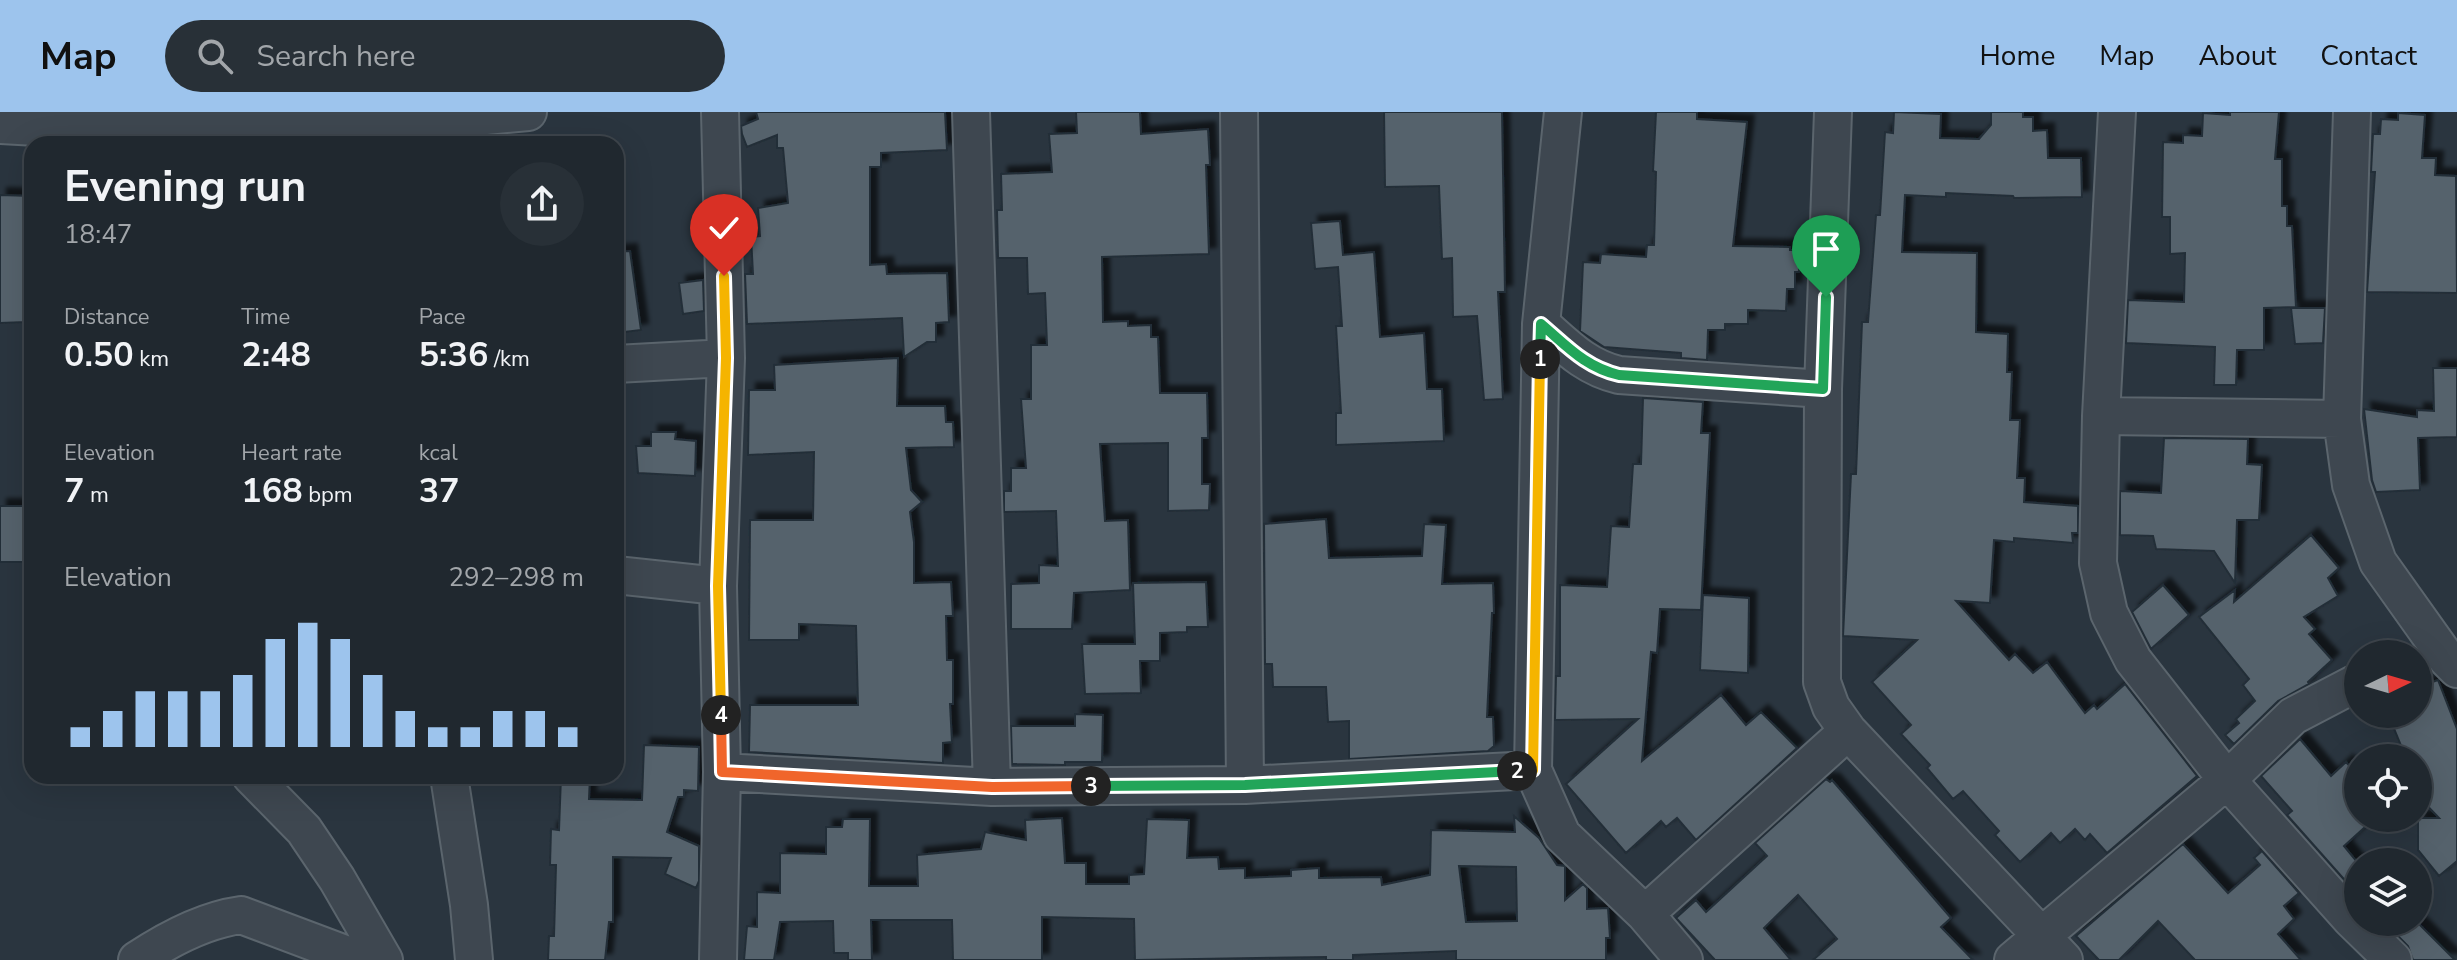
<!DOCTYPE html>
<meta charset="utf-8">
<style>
body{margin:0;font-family:"Nunito Sans",sans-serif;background:#283037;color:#f1f3f6;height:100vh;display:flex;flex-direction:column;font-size:30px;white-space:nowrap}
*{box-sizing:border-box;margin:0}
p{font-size:26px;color:#a2a6aa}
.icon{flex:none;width:44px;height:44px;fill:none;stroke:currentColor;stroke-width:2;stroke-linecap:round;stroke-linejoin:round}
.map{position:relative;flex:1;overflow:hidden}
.sheet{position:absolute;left:24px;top:24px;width:600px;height:648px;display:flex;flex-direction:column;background:#20282f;border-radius:24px;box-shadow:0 8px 32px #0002,0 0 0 2px #3d444b}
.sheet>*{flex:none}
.needle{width:52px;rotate:85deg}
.fabs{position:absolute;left:2344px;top:528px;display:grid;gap:16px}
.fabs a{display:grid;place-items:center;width:88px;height:88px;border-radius:50%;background:#20282f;box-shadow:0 8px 32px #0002,0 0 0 2px #3d444b;font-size:40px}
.pin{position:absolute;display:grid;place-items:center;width:68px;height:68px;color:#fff;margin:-82px -34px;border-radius:50% 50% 50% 0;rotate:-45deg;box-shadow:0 0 8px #0007}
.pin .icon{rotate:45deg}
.km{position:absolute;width:40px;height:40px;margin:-20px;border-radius:50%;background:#222;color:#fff;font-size:22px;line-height:40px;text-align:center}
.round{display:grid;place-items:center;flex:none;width:84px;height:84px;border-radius:42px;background:#283037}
.overview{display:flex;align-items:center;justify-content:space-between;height:136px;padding:0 40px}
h1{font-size:44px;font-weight:700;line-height:60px}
.stats{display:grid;grid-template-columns:repeat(3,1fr);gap:12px;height:136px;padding:8px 40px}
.stats div{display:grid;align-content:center}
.stats b{font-size:34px;font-weight:700}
.stats small{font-size:22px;font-weight:400}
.stats p{font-size:22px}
.chart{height:224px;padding:16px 40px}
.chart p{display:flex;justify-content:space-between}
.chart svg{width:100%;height:144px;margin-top:8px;stroke:#9dc4ed;stroke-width:6}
header{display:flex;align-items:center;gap:48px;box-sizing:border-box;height:112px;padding:0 40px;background:#9dc4ed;color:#111}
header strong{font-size:38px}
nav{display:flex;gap:44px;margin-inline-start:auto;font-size:28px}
.search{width:560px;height:72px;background:#283037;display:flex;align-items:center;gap:20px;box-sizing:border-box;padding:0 28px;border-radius:44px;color:#a2a6aa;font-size:30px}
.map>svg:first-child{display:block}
</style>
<header>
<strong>Map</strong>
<div class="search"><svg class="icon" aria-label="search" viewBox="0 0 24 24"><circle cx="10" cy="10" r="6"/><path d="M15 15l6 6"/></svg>Search here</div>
<nav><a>Home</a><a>Map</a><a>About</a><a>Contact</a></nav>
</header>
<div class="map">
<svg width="2457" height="848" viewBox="0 0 2457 848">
<defs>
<filter id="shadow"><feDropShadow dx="7" dy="-7" stdDeviation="2" flood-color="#0009"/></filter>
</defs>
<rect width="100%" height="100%" fill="#2a353f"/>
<!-- building -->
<path fill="#55626c" stroke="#242e37" stroke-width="2" fill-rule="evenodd" filter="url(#shadow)" d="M756,0h189l2,38 -66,3v14h-11v98l16,-1 1,10 60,-1 2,49 -13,1v19h-9l-23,15 -2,-39 -155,6 -2,-50h8l-2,-37 9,-1 -2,-28 30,-5 -5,-55h-6v-13l-30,12 -5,-13 -1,-8 17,-7z
M1076,0h64l1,22 67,-5 2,36h-4l3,89 -107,3 1,65 25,-1v5l23,-1v12h7l2,56h47l1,45h-6v46h8l-1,26 -41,1v-68l-68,1 5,77 23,-1 2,70 -56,3 -2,36h-61v-45l28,-1v-18l19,1 -2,-55 -52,1v-21h7v-23h15l-5,-69h10v-54h16l-2,-52 -17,1 -1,-36h-29l-1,-48h5l-1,-36 51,-2 -3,-38 28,-1z
M1384,0h118l3,180h-7l5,107 -19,1 -7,-84 -24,1 -1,-59 -10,1 -3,-73 -54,1z
M1656,0h41v7l50,3 -14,124 57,1v3h10l-1,22h-4v17h-8l-1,22 -38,-1v14h-23v6h-17l-1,30 -26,-2v-5l-77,-6 -24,-16 3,-69 17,1 1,-9 45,3 1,-12h7l2,-73 -3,-1z
M1894,0l47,2 -1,24 39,1 12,-14v-13h32v5h10v14l14,-1 1,28h33l1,39 -68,1 -1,-2 -67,-3v4l-41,-2 -3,57 75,1 -1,79 32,2 -1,38h5l-2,48h10l-3,58h8l-1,24 54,4v27h-6l1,10 -59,-5v4l-20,-2 -4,63 -34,-2 53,59 6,-6 18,19 14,-11 38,51 9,-8 3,4 28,-25 72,92 -90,77 -17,-19 -5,6 -10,-11 -15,14 -9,-10 -31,29 -25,-27 4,-4 -36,-40 -10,8 -26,-31 3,-3 -29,-31 10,-9 -39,-43 45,-42 -74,-4 8,-162h5l6,-152h6l8,-107h4l5,-83 8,1z
M2230,0h49l-4,47h7v47h5v20h5l4,81 -32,1v42h-27l-1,35h-22l1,-38 -89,-4 2,-43 56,2 1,-49 -15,1v-37h-8l1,-75 20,1v-8l19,1 1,-23 27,2z
M2398,1l27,2 -3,43h14l-1,17 21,1 1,117 -90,-1 8,-120h-4l2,-38h7l1,-15 17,1z
M0,83l32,1v108h-5v18l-27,1z
M1340,109l3,34 31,-3 6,85 44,-4 3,56h15l2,52 -108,4v-32h5l-5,-87h6l-4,-59 -23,2 -4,-46z
M630,139l11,79 -25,3v-81z
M703,168l1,31 -21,3 -4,-31z
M2291,196h34l-2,35 -28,1z
M898,246l-1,48h48l1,16h7l1,25 -48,1 5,42 11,12 -12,10 4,30v41l37,-1 2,34h-7l1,44h6v44h-3l2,38 -9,1v20l-194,-11 1,-47h108l-2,-79 -57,-2v16h-50l1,-120h63l1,-68 -66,3 1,-65h26l-1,-25z
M2433,256h24v69l-39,1 2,52 -44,2 -4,-12 -8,-71 53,8v-7l17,1z
M1643,286l60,4 -2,31h9l-9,177 -41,-1 -3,44 -6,-1 -9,109 79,-66 25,30 15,-13 36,36 -101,92 -19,-22 -11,9 -5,-6 -35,32 -60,-69 72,-65 -83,1 1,-44h4v-91l47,2 4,-61 18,1 4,-63h8z
M651,320h25l-1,7 21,2 -1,35 -57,-3 -2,-27h15z
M2164,326l84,1 -1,25 15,1 -3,55h-22l-2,63 -21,-32 -58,-2 -3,-13 -33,-1v-44l41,2z
M0,394h30v56h-30z
M1326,407l3,39 93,-2 2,-32 22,1 -4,59 51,-1 1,30h-2l-5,104h6l1,29 -6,5 -139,8v-38l-21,1 -2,-35h-53l-1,-23h-7l-1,-140z
M2311,423l28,33 -11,10 10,18 -34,21 11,12 -6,5 23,26 -24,22 1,2 -31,17 -44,43 -9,-9 14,-12 -3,-4 19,-18 -12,-16 6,-6 -50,-62 36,-27 -1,12z
M1206,470l2,45h-21v5l-27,1v28h-20l1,32 -56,1 -3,-50h53l-2,-61z
M2163,473l26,30 -38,34 -19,-37z
M1703,483l46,3 -1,75 -48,-3z
M2438,568l19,49v132l-18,15 -21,-26v-32h21l-21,-22v-38h-12l-18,-44h30v-27z
M1075,602l28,1 -1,47h-37v3l-53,-1 -1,-38h64z
M2300,627l31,37 15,-14 12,13v43h17l-31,28 14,17v32l-71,-80 5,-4 -31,-35z
M644,633l55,2 -1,44 -14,-1v7h-6l-11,35 32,14v35l-3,7 -31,-14 6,-16 -58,-1v65h-4l-4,38h-57l1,-24h5l2,-71h-6l1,-36 8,1 2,-54h29l-1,23 53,1z
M1826,667l4,3 2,-2 119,138 -10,9 32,33h-160l24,-21 -39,-44 -34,33 27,32h-76l-39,-42 20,-18 10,12 61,-56 -12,-13z
M1514,704l25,22 18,27 8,1v34l18,-16 4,4v21l21,-1 2,30h-4v22h-150v-9l-103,4v5h-27v-3l-191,3 -1,-41 -92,-2v43h-89l-1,-40h-81l1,40h-24v-7h-14l-1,-32 -53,1 -6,38h-30l3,-34 10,1v-35l23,1v-40l46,1v-27h16l1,-8h27l-1,67h49l-1,-31 64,-6 4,-17 41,8 -1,-20 37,-2 3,45h21v21h43v-9l15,-1 3,-55 42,1 -2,38 31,-1 1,12 26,-1v10l46,-2v-6l28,-2v10l62,-1 1,8 48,-10 1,-45 84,2zM1459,754l57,1 1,54 -51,1z
M2183,732l45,49 32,-28 -6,-7 8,-7 37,42 -15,13 10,13 -16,15 23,26h-106l-37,-39 -39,39h-20l-23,-24z
M2393,810h24l38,38h-42l-5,-14 -20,-20z"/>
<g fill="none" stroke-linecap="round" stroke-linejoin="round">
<!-- minor casing -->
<g stroke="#5b656d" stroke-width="40">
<path id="minor" d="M971,0l21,675
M1239,0l6,673
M1563,0l-22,212 -8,446 29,65 83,79 39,46
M1833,0l-10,277 -1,293 9,25 17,24 216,229
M2117,0l-16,304 -3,147 11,50 24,47 94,120 124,139 42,41
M2352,0l-10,307 9,66 27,77 69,97 10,10
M0,13l72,4 155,-8 118,1 46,-3 23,4 114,-11
M1541,212c25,22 44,43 78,51l204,14
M616,252l110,-6
M2101,304l241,3
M616,463l102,11
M722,660l270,15 253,-2 288,-15
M251,664l53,54 33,49 47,81
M449,664l20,129 5,55
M1645,802l203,-183
M137,848c30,-20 68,-40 104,-45l120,45
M718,848l4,-188 -4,-186 8,-228 -6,-246
M2013,848l214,-180 66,-64 65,-34"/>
</g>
<!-- minor -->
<use href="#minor" stroke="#3e4750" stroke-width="36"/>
</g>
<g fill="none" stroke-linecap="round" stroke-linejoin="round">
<!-- split-1 casing -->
<g stroke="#fff" stroke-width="16">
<path id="split-1" d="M1540,247l1,-35c26,22 44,43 78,51l204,14 3,-92"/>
</g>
<!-- split-2 casing -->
<g stroke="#fff" stroke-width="16">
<path id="split-2" d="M1517,659l16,-1 7,-411"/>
</g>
<!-- split-3 casing -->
<g stroke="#fff" stroke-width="16">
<path id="split-3" d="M1091,674l154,-1 272,-14"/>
</g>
<!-- split-4 casing -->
<g stroke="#fff" stroke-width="16">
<path id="split-4" d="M721,603l1,57 270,15 99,-1"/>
</g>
<!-- split-5 casing -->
<g stroke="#fff" stroke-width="16">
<path id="split-5" d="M721,603l-3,-129 8,-228 -2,-82"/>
</g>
<!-- split-1 -->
<use href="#split-1" stroke="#22a559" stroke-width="10"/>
<!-- split-2 -->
<use href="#split-2" stroke="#f5b400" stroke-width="10"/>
<!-- split-3 -->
<use href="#split-3" stroke="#22a559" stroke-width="10"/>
<!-- split-4 -->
<use href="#split-4" stroke="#f0652b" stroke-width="10"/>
<!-- split-5 -->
<use href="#split-5" stroke="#f5b400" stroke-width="10"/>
</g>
</svg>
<div class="fabs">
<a><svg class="needle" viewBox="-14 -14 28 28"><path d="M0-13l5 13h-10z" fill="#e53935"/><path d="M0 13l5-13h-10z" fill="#a2a6aa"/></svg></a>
<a><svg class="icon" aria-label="locate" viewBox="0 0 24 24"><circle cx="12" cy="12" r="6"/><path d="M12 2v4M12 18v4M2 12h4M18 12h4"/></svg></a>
<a><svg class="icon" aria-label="layers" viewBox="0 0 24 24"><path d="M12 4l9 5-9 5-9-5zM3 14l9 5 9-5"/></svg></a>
</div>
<div class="pin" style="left:1826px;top:185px;background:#1e9e55"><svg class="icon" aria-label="arrive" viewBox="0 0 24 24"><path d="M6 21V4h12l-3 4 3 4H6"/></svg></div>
<div class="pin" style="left:724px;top:164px;background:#d93025"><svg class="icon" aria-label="check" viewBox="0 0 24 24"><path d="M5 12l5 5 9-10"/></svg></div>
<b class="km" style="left:1540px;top:247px">1</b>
<b class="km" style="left:1517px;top:659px">2</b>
<b class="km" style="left:1091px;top:674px">3</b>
<b class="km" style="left:721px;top:603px">4</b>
<section class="sheet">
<div class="overview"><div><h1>Evening run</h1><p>18:47</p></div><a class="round"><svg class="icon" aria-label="share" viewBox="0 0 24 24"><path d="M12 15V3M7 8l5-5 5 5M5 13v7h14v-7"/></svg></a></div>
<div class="stats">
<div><p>Distance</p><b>0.50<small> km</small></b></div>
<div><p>Time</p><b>2:48</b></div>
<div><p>Pace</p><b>5:36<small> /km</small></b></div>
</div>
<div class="stats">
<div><p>Elevation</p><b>7<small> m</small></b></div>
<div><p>Heart rate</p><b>168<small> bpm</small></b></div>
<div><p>kcal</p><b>37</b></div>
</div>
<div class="chart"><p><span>Elevation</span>292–298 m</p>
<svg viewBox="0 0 160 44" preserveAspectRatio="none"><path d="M5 44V38M15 44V33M25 44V27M35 44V27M45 44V27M55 44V22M65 44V11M75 44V6M85 44V11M95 44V22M105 44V33M115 44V38M125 44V38M135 44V33M145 44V33M155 44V38"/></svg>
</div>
</section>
</div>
